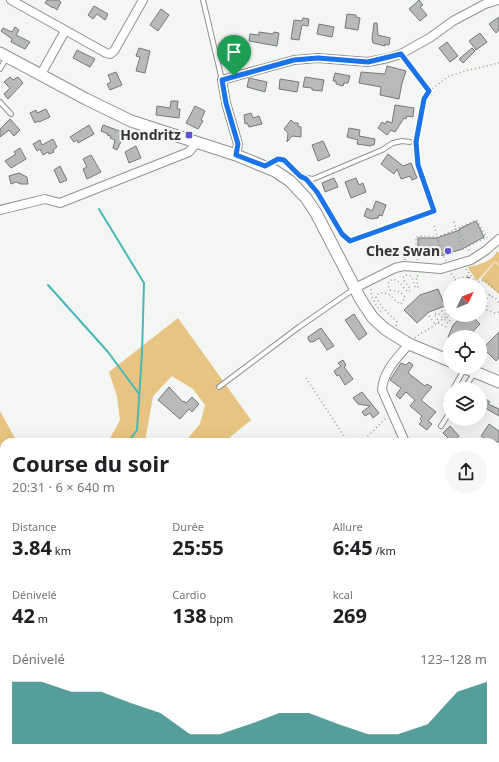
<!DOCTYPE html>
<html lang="fr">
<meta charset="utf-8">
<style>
body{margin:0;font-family:"Noto Sans",sans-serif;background:#f6f6f6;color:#202124;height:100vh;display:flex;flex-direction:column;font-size:15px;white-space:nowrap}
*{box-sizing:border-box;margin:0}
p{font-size:13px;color:#757577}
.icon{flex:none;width:22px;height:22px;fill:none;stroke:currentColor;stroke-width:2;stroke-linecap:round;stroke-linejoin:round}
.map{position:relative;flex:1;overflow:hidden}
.panel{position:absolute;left:0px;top:438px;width:499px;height:324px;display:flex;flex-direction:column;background:#fff;border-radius:12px 12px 0 0;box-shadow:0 4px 16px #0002}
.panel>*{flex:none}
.needle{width:26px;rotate:47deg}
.fabs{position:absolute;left:443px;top:278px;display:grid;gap:8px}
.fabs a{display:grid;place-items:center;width:44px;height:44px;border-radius:50%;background:#fff;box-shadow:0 4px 16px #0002;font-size:20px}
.pin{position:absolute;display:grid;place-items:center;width:34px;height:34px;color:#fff;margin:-41px -17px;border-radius:50% 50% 50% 0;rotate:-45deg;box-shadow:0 0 4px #0007}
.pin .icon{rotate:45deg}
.round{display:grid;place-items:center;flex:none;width:42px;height:42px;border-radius:21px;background:#f6f6f6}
.head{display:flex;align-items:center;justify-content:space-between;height:68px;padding:0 12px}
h1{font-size:22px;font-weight:700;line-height:30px}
.metrics{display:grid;grid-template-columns:repeat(3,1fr);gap:6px;height:68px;padding:4px 12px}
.metrics div{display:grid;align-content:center}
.metrics b{font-size:20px;font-weight:700}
.metrics small{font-size:11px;font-weight:400}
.metrics p{font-size:11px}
.chart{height:112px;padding:8px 12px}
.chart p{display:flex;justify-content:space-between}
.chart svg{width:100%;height:72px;margin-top:4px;fill:#0f766e;opacity:.7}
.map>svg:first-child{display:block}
</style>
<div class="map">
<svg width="499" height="762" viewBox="0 0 499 762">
<rect width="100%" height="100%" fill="#f3f6f2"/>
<!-- green -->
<path fill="#e8c482" d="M497,251l2,2v12l-4,-4 -16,18 -3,2c-2,-6 -6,-9 -8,-14 10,-2 24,-5 29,-16z
M495,262l4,4v28l-18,-15z
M178,318l73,102 -27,22h-39l15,-18 5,-19 -12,-16 -21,-13 -19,20 -8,46h-37l12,-22 -3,-24 -8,-24z
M0,411l17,31h-13v316h112l-3,4h-113z"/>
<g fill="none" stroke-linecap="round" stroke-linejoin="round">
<!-- stream -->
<path stroke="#49b7b8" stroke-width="2" d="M99,209l45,74 -2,70 -5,77 -9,12
M48,285l60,67 31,42
M0,452l4,6
M241,758l1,4
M285,758l2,4
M88,762l2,-4
M294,762l7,-2 3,2"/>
</g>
<!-- building -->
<path fill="#b7bab9" stroke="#767978" d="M47,0h11l3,2 -4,8 -4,-3v1l-8,-5z
M419,0l4,5 -3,2 7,8 -7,6 -11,-12z
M94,6l14,8 -3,6 -8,-6 -4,5 -5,-4z
M161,9l8,6 -11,16 -8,-6z
M347,14l9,1v2l4,1 -2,12 -13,-2z
M499,17v13l-3,3 -7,-9z
M303,18l6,1 -1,7 -6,-1 -3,15 -8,-1 3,-19 8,1z
M374,23h3l1,12 12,3 -1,7 -4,-1v2l-12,-3 -1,-4z
M319,24l15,3 -2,10 -15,-3z
M15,27l4,3 -3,5 14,7 -5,7 -14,-7 1,-3 -11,-8 2,-3 9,4z
M259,32l14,2 1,-2 5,1 -2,13 -28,-5 1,-7 9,1z
M480,33l7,9 -11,8 -7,-9z
M238,41l9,2 -2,15 -10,-1z
M447,42l11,14 -8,6 -11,-14z
M139,48l11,3 -5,22 -9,-2 4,-14 -4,-1z
M472,48l3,3 -12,12 -4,-4z
M77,50l18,9 -5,8 -17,-9z
M387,66l19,5 -4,12 -3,16 -19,-4 1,-8 -22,-4 2,-11 24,2z
M116,72l6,13 -12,5 -3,-6 4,-2 -3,-7z
M335,73l15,3 -2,7h-4l-1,3 -7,-2v-3h-3z
M10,77l3,3 5,-3 5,6 -15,16 -4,-5 6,-6 -6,-6z
M305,77l19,3 -2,11 -10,-1v-2l-9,-1z
M249,78l18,4 -2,10 -18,-5z
M280,79l19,3 -2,10 -18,-3z
M171,101h7l-1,8h3l-1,9 -23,-3 1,-9 13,2z
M395,105l19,3 -1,9 -6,-1 -1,3 -2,-1 -9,14 -4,-2 -4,5 -9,-7 4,-6 3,2 2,-3 5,2z
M195,106l10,5 -4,9 2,1 -5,8 -12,-6z
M46,109l4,8 -11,5 -1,-1 -3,2 -5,-10 6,-3 1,3z
M251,113l2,5 6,-2 3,8 -13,3 -2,-4 -2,1 -1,-9z
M10,119l10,11 -6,6 -5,-6 -9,7v-8z
M291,120l3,3h4v3l3,1v10l-9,-1 -5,6 1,-9 -4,-4z
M89,125l5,9 -16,9 -1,-3 -3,2 -4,-5z
M103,125l22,8 -8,17 -4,-2 2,-8 -5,-2 1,-2 -4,-1 1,-1 -7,-3z
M349,128l11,2 -1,6 16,3 -1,6h-3v1l-14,-2 1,-4 -11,-3z
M53,139l4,8 -4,3 1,2 -5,2 -1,-2 -5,3 -3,-6 -3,2 -4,-7 7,-4 2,5z
M323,141l7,15 -12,5 -6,-16z
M136,146l5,12 -12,5 -4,-11z
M20,148l6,11 -15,9 -6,-7 11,-7 -2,-2z
M388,154l15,12 8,-3 6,15 -5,2 -2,-4 -9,3 -4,-10 -3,5 -13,-10z
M91,155l10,17 -14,7 -4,-10 4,-2 -4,-8z
M60,166l7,14 -7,3 -6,-13z
M19,173l8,4 1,7h-7l-5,-2 -5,2 -2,-8z
M334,178l4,9 -13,5 -3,-9z
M356,178l3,7 4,-2 3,9 -15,6 -6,-16z
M376,201l10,4 -4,11 -3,-1 -1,3 -7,1 -7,-3 3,-8 5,3z
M476,221l8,16 -22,12 -22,7h-22v-18h19l23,-8 -1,-1z
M469,277l3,8h-21v-1z
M438,289l7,17 -16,6 -12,11 -13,-13 16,-15z
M354,314l13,20 -8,6 -14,-20z
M463,315h8l9,9 -12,13h-20l5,-12z
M321,328l13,18 -7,4 -8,-12 -6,4h-3l-2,-3v-2z
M499,332v26l-3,3 -13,-13z
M343,360l3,5 -2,2 9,12 -8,6 -6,-10 -2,1 -3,-5 7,-5 -3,-3z
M409,362l4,3 -5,8 17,13 2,-2 5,3 -11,13 15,12 -8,9 4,3 -5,6 -8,-6 3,-3 -2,-2 2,-3 -12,-10 5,-6 -9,-8 -6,7 -4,-4 5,-7 -11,-8 11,-17 5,2z
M169,387l14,15 1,-1 2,2 6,-6 7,7 -7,8 -3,-3 -9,10 -22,-19z
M362,392l17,21 -6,5 -3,-5 -5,3 -3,-4 8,-6 -12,-2 -5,-6z
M480,395l10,7 -2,2 11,5v7l-19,-11z
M489,424l10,7v11h-10l-8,-6z
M450,426l9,10 -5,6h-2l-9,-9z"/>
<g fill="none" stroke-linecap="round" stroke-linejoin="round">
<!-- lane casing -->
<g stroke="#909390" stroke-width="6">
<path id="lane" d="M203,0l19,80
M0,69l7,-12
M0,102l11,12
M265,166l13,-7c15,3 18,20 35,20l69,-29 11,-7 9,-2 8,1
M306,179l11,13 25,43
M219,387l80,-60 55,-38
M453,389l12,-21
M464,389l11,-17
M446,401l4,-7
M441,426l9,-14"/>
</g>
<!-- street casing -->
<g stroke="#909390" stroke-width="10">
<path id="street" d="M11,0l95,53 4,1 4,-3 29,-51
M41,74l24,-43
M236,155l2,-11 -12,-41 -4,-23 72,-20 24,-2 50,4 20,-4 13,-4 30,-17 22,-16 32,-17 13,-4
M0,210l45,-11 15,4 129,-51 7,-9
M355,288l40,-20 9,-2 37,3 30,-9 14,-9 14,-12
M405,442l-23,-52c1,-19 16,-33 27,-46
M495,693l4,8"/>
</g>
<!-- secondary casing -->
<g stroke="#909390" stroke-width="13">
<path id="secondary" d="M0,53l86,46 45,22 105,34 39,16 15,10 16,17 10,15 45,87 12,18 12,11 24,15 41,17
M463,367l36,15"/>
</g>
<!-- path -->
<path stroke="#979996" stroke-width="1.5" stroke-dasharray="1 3" stroke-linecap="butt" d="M429,91l20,-15 16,-5 34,-8
M477,220l10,18
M434,226l9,30 3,5
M459,232l11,20
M441,236l14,-5v-2
M346,238l4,3 84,-30 -16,-46 -2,-23 8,-43 5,-8 -23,-31
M395,256l10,1v3
M405,257l1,-1h10
M420,257h18l25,-8 -10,-29
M438,257v-19
M417,260l3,-3 -4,-1v-19l7,-1 15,1 38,-17 9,18 -22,11
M466,269l10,14 2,-1 7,10 11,7 3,4
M451,274l2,1 3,9
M455,280l15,-5
M478,282l6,-2 15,13
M371,289c0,10 5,16 11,24
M480,294l5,-2
M490,295l-4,5 1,10 8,3 4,-1
M450,308v1
M451,315l3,3 2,-3
M429,316l6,8
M438,323l11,5
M396,326l1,-4 -15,-15 -6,-10 3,-4c13,-2 12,7 22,11l4,-7c-4,-6 -9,-6 -15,-7l-2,-5 1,-4c11,-5 12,7 20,11l1,-2 -1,-3 -6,-8 1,-3 3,-1 4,1c3,4 2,8 5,12l2,-1 -2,-10 3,-2
M415,338l2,-2 16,-10c6,-4 11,-8 17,-12l-4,-4 -4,1 8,10 -2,2 -10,-10 -4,1 5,8
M306,378l42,64
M362,442l24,-24"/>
<!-- lane -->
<use href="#lane" stroke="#fff" stroke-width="4"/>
<!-- street -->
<use href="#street" stroke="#fff" stroke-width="8"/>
<!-- secondary -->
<use href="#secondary" stroke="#fff" stroke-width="11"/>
</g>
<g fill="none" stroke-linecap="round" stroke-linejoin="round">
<!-- route casing -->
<g stroke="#fff" stroke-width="8">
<path id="route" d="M401,54l28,37 -5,8 -8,43 2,23 16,46 -84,30 -8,-7 -25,-42 -11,-13 -6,-3 -16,-16 -6,-1 -13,7 -29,-11 2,-11 -12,-41 -4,-23 72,-20 24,-2 50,4z"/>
</g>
<!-- route -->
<use href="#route" stroke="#1a73e8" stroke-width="5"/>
</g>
<!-- markers -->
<g fill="#5d54cc" stroke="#f3f6f2" stroke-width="1.5">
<rect x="185" y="131" width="8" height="8" rx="2"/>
<circle cx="448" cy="251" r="4"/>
</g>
<g text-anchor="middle" stroke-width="4" stroke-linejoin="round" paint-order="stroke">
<!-- poi labels -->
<g font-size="14" font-weight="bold" fill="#353635" stroke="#f3f6f2" text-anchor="end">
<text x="181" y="140">Hondritz</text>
<text x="440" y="256">Chez Swan</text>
</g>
</g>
</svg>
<div class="fabs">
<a><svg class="needle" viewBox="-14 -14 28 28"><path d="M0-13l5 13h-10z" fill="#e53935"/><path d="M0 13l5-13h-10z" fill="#757577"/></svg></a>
<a><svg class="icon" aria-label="locate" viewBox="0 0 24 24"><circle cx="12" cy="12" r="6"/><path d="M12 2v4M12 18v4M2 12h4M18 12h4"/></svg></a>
<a><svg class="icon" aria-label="layers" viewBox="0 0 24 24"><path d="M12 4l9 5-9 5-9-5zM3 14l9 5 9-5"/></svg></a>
</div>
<div class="pin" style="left:234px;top:76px;background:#1e9e55"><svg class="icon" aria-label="arrive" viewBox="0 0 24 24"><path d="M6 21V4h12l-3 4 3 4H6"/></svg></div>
<section class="panel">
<div class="head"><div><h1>Course du soir</h1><p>20:31 · 6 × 640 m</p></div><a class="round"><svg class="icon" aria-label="share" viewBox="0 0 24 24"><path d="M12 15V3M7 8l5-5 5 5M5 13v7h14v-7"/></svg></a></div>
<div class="metrics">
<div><p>Distance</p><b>3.84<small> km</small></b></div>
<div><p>Durée</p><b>25:55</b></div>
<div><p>Allure</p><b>6:45<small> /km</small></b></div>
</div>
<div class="metrics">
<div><p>Dénivelé</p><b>42<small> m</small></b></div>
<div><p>Cardio</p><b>138<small> bpm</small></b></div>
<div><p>kcal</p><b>269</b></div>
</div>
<div class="chart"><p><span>Dénivelé</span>123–128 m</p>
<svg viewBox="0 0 160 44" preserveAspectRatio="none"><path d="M0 44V6L10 6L20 12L30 12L40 19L50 25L60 38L70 38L80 32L90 25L100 25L110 32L120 38L130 38L140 32L150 12L160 6V44z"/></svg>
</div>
</section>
</div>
